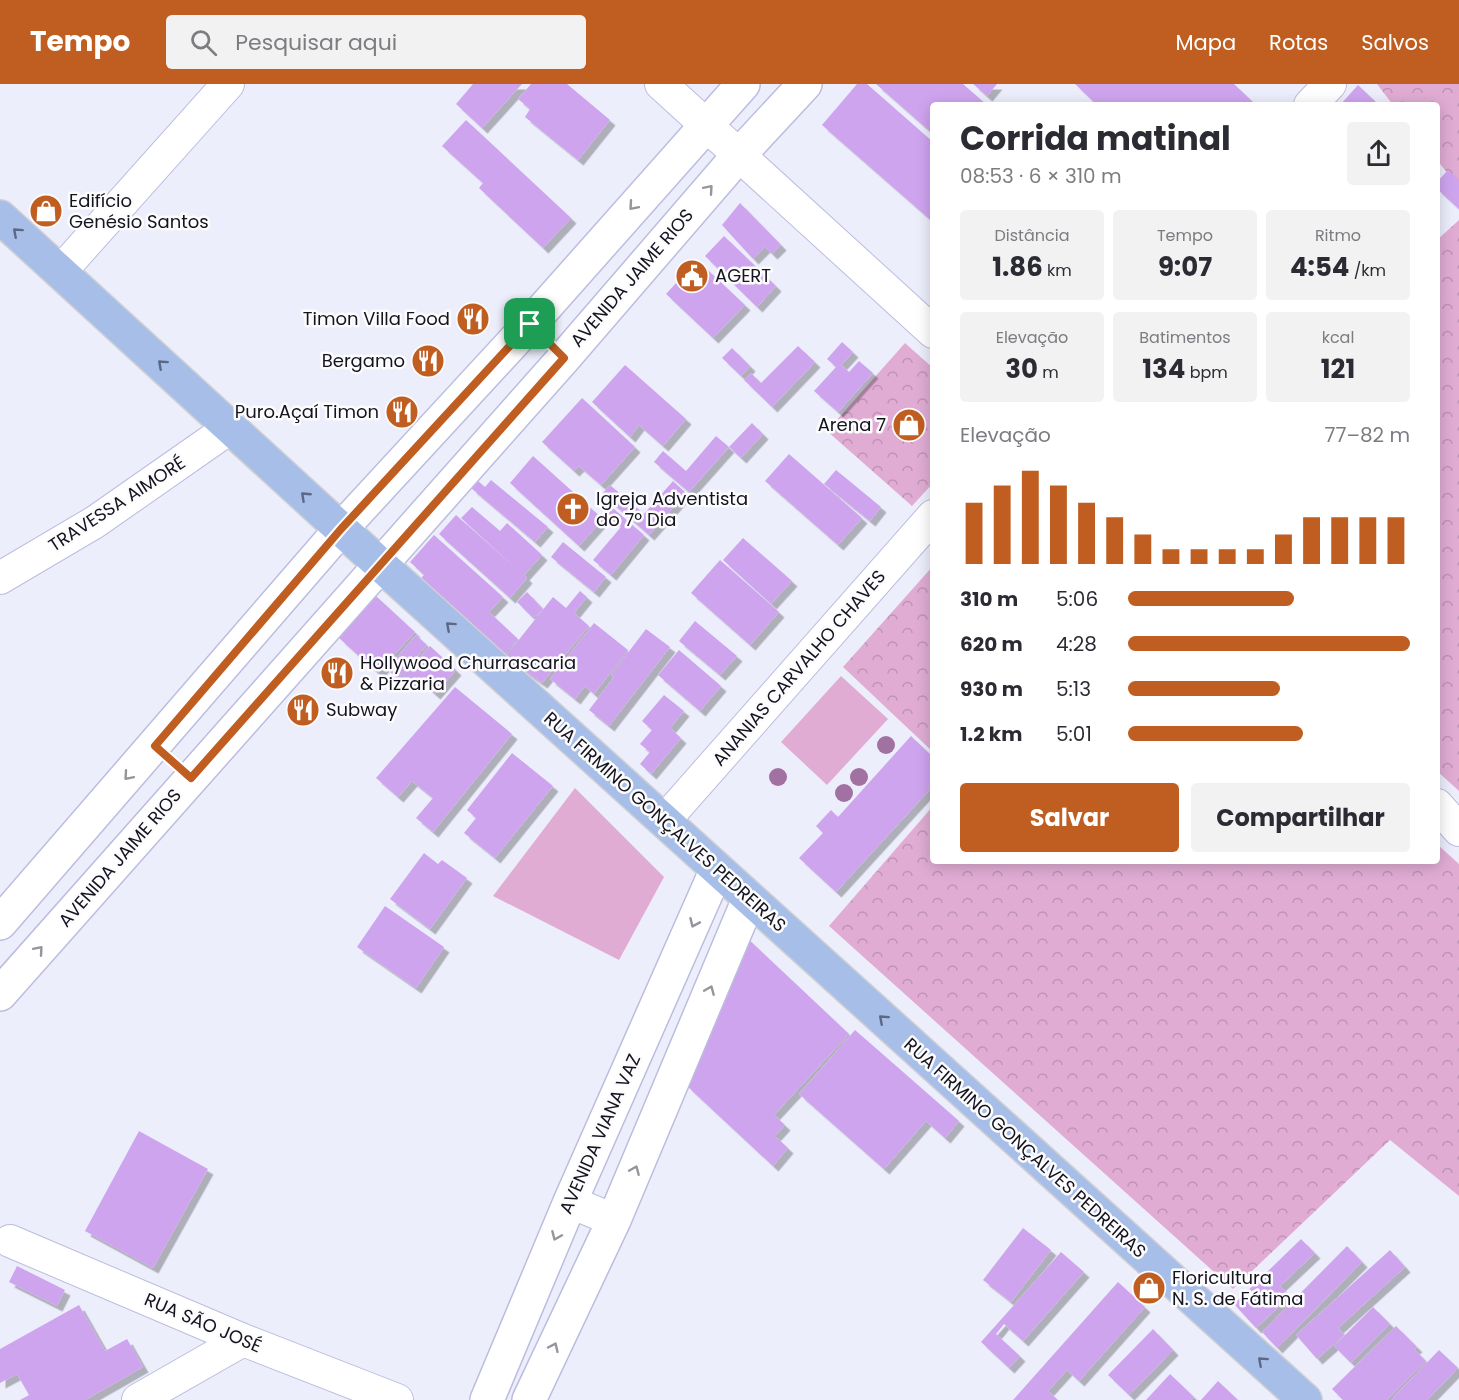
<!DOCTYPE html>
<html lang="pt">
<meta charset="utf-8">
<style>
body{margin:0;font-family:Poppins,sans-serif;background:#f2f2f3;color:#2b2b33;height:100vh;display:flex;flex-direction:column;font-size:22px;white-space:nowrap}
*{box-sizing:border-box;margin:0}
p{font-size:20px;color:#7c7c81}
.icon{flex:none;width:33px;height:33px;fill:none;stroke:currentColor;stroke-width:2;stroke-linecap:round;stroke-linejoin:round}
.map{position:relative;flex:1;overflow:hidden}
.panel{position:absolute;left:930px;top:18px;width:510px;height:762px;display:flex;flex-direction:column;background:#fff;border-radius:6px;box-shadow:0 3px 15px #0003}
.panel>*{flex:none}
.pin{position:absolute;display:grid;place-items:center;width:51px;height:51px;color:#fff;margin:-26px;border-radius:12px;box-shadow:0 3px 9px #0006}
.round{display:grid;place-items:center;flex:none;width:63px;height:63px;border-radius:6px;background:#f2f2f3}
.headline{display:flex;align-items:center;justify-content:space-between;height:102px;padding:0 30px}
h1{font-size:33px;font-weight:700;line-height:45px}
.stats{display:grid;grid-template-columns:repeat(3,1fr);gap:9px;height:102px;padding:6px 30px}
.stats div{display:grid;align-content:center;border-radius:6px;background:#f2f2f3;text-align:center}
.stats b{font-size:26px;font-weight:700}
.stats small{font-size:16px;font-weight:400}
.stats p{font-size:16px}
.chart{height:168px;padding:12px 30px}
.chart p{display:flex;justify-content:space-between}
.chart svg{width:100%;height:108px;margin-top:6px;stroke:#bf5e20;stroke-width:6}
.action{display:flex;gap:12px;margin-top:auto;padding:12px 30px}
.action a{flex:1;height:69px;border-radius:6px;background:#bf5e20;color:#fff;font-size:24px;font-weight:700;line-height:69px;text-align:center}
.action a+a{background:#f2f2f3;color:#2b2b33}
ul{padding:0 30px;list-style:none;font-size:20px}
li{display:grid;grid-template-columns:96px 72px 1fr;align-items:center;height:45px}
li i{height:15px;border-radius:8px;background:#bf5e20}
header{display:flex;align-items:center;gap:36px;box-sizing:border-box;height:84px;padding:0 30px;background:#bf5e20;color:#fff}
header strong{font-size:28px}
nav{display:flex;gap:33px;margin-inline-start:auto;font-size:21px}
.search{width:420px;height:54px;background:#f2f2f3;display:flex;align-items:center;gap:15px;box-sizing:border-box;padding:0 21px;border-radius:6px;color:#7c7c81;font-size:22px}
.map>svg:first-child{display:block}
</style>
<header>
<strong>Tempo</strong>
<div class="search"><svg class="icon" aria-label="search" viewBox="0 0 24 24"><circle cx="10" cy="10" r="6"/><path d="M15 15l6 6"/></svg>Pesquisar aqui</div>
<nav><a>Mapa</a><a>Rotas</a><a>Salvos</a></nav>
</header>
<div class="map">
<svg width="1459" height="1316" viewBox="0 0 1459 1316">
<defs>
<pattern id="forest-crowns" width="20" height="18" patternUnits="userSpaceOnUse" patternTransform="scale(1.5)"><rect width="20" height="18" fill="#e0acd4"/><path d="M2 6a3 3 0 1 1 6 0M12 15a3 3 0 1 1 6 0" fill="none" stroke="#bf93b6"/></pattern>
<filter id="shadow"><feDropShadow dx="5.5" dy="5.5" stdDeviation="0" flood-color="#0004"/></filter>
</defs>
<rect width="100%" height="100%" fill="#edeefc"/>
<!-- green -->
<path fill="#e0acd4" d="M841,592l47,43 -61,66 -46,-43z
M575,704l89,89 -45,83 -126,-64z"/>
<!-- forest -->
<path fill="url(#forest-crowns)" d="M1377,0h82v104l-22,-28v-55h-44z
M1459,136v571l-22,-20v-531z
M905,259l28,25v115l-21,23 -85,-75z
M933,482v186l-90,-85z
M933,722v55h504v-17l22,20v332l-69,-56 -157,149 -404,-363z"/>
<!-- building -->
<path fill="#cfa4ef" filter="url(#shadow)" d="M473,0h49l-40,44 -26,-24z
M531,0h36l43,36 -32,40 -53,-43 5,-8 -12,-10z
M857,0h10l66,58v80l-111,-97z
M876,0h87l24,21h-54v29z
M973,0h24l-10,12z
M1075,0h159l22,21h-159z
M1358,1l21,20h-39z
M466,36l105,98 -28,30 -64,-60 4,-5 -41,-37z
M1448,86l11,10v29l-22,-20v-7z
M740,119l41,42 -9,9 -7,-7 -12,12 -31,-34z
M724,152l52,50 -19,21 -52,-51z
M697,176l48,45 -32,33 -47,-44z
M842,258l11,10 -12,13 8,7 10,-11 14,12 -35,39 -24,-21 22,-24 -9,-8z
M798,262l17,16 -43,45 -28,-27 7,-7 10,10z
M732,264l18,18 -9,10 -19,-18z
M625,281l61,54 -23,27 -24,-21 -9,12 -38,-35z
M582,314l53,49 -34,38 -22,-19 -5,5 -32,-29z
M752,339l11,11 -22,24 -12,-11z
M716,352l13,11 -40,45 -35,-30 9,-11 23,20z
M789,370l73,64 -24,27 -73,-64z
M533,372l70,63 -24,27 -69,-63z
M836,386l45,37 -11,14 -46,-37z
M477,396l8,7 6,-7 57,47 -13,15 -64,-54z
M673,397l13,12 -37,42 -47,-41 8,-9 34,29z
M607,419l37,32 -33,40 -18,-15 28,-33 -20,-17z
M472,423l28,24 7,-8 35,32 -18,20 3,3 -17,20 -71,-64 17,-19 62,55 -57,-52z
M434,451l69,62 -14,15 29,27 -16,18 -84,-76 6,-6 -14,-13z
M743,454l49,43 -21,23 -48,-44z
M563,458l43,35 -12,15 -43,-35z
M720,476l59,52 -29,33 -59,-52z
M580,507l7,6 -13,16 15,13 -47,57 -37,-26 48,-60 13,11z
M527,508l16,17 -10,9 -16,-16z
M376,512l39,36 -37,41 -39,-35z
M695,537l42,35 -17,19 -41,-34z
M594,539l34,27 -34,44 -9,-8 -10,13 -25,-20z
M646,545l24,18 -61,79 -20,-16 25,-33 -3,-2z
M416,551l11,10 -29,34 -11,-10z
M430,562l26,24 -21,24 -16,-14 -4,5 -12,-9z
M679,566l42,36 -21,25 -42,-36z
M455,603l57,47 -79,98 -17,-14 17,-20 -21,-17 -14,16 -22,-19z
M664,611l20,16 -14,17 11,10 -30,36 -11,-10 10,-12 -10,-8 12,-14 -10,-9z
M911,652l22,21v29l-97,106 -37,-34 24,-25 -7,-7 15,-16 7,7z
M512,669l41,33 -58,72 -31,-25 12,-15 -9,-8z
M424,769l14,11 4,-4 25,18 -37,51 -40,-30z
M385,822l59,41 -28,41 -59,-41z
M745,852l104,98 -75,81 11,10 -10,11 13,12 -15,18 -86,-80z
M855,946l104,91 -14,17 -19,-17 -42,48 -85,-75z
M139,1047l69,38 -55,99 -68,-37z
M1023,1144l28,22 -40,52 -28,-22z
M1301,1155l14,14 -35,33 10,10 -34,32 -22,-24z
M1347,1162l15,16 -85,86 -15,-16z
M1390,1166l15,17 -67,61 6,7 -27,24 -21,-24z
M1061,1168l23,20 -61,69 -19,-17 -8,10 24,22 -11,12 -28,-26z
M17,1182l48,24 -8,16 -48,-24z
M1118,1198l27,25 -66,74 -12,-11 -19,21 10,9h-45z
M79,1221l26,46 22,-12 16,28 -58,33h-65l9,-5 -12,-21 -17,9v-34z
M1373,1223l17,17 -39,39 -17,-17z
M1396,1242l21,21 -3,2 12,12 -39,39h-44l-11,-11z
M1153,1245l20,21 -44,45 -21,-20z
M1439,1266l19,18 -31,32h-36z
M1170,1290l24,23 -3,3h-45z
M1218,1297l20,19h-37z"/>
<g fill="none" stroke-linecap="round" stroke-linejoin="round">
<!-- minor casing -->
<g stroke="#bcbcdf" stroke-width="34">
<path id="minor" d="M661,0l272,248
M1310,21l20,-21
M61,187l167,-187
M0,494l95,-56 136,-95
M1437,721l22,25
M664,737l269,-305
M570,1118l44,18
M10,1157l233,99 154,60
M138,1316l105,-60"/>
</g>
<!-- tertiary casing -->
<g stroke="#bcbcdf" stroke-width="36">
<path id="tertiary" d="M0,839l341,-394 189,-205 213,-240
M0,910l564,-636 175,-203 66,-71
M487,1316l83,-198 147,-333
M529,1316l85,-180 135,-321"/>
</g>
<!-- primary casing -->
<g stroke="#d0d0d2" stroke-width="36">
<path id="primary" d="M0,133l341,312 964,871"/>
</g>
<!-- minor -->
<use href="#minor" stroke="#fff" stroke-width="32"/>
<!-- tertiary -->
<use href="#tertiary" stroke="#fff" stroke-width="33"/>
<!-- primary -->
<use href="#primary" stroke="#a6bee8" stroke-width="33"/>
</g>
<!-- trees -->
<g fill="#a171a1">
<circle cx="886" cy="661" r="9"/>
<circle cx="778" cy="693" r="9"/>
<circle cx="859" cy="693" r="9"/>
<circle cx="844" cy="709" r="9"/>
</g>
<!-- one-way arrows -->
<defs><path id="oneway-chevron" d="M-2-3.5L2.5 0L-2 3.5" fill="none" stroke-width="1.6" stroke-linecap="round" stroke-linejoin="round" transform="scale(1.5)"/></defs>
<g stroke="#95959b">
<use href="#oneway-chevron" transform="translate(709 105) rotate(-49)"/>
<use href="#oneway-chevron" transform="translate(633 122) rotate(131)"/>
<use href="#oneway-chevron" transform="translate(128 692) rotate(131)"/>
<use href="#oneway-chevron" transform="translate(694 839) rotate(114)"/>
<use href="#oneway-chevron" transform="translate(39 866) rotate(-49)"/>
<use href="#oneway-chevron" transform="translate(710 906) rotate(-67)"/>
<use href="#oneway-chevron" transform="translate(635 1086) rotate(-67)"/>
<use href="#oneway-chevron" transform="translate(556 1152) rotate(113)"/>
<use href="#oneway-chevron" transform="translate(554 1263) rotate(-65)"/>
</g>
<g stroke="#5d6884">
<use href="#oneway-chevron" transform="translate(17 148) rotate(-138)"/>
<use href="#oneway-chevron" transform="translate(162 280) rotate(-138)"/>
<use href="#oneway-chevron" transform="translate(305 412) rotate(-137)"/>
<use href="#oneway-chevron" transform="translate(450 542) rotate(-138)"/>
<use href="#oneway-chevron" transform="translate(883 935) rotate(-138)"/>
<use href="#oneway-chevron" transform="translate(1262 1277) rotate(-138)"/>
</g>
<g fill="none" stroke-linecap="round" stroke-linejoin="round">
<!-- route casing -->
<g stroke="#fff" stroke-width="12">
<path id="route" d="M530,240l34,34 -373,420 -36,-32 186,-217z"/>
</g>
<!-- route -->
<use href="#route" stroke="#bf5e20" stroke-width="8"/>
</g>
<!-- icons -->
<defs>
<g id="shop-disc" transform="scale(1.725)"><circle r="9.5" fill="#bf5e20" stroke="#fcfcfc"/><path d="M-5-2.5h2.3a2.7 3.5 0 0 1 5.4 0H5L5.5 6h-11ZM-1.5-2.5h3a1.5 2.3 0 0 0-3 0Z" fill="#fff"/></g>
<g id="civic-disc" transform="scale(1.725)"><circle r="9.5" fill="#bf5e20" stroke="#fcfcfc"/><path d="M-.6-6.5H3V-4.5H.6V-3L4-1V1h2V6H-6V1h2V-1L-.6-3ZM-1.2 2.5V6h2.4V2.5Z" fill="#fff"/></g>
<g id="restaurant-disc" transform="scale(1.725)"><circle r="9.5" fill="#bf5e20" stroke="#fcfcfc"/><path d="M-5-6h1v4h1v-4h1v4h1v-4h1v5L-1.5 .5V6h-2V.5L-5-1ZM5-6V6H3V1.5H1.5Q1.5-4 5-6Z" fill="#fff"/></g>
<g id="church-disc" transform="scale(1.725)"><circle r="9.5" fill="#bf5e20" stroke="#fcfcfc"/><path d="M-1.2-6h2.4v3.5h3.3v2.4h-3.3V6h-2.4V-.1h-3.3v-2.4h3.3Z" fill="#fff"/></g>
</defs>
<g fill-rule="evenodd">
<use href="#shop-disc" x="46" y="127"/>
<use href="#civic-disc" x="692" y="192"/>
<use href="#restaurant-disc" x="473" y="235"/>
<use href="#restaurant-disc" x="428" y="277"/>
<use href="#restaurant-disc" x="402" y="328"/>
<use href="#shop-disc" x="909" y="341"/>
<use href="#church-disc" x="573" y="425"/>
<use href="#restaurant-disc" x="337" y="589"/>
<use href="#restaurant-disc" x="303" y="626"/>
<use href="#shop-disc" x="1149" y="1204"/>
</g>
<g text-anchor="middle" stroke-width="5" stroke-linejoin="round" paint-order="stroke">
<!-- poi labels -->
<g font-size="18" fill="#141320" stroke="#fcfcfc" text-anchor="start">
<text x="69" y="123">Edifício<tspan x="69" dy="21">Genésio Santos</tspan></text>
<text x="715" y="198">AGERT</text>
<text x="450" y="241" text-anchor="end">Timon Villa Food</text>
<text x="405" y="283" text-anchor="end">Bergamo</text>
<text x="379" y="334" text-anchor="end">Puro.Açaí Timon</text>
<text x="886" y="347" text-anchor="end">Arena 7</text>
<text x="596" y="421">Igreja Adventista<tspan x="596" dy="21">do 7º Dia</tspan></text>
<text x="360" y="585">Hollywood Churrascaria<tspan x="360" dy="21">&amp; Pizzaria</tspan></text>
<text x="326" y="632">Subway</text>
<text x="1172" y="1200">Floricultura<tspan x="1172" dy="21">N. S. de Fátima</tspan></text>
</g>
<!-- street labels -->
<g font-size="18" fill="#141320" stroke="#fcfcfc">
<text transform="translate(632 194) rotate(-49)" y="6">AVENIDA JAIME RIOS</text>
<text transform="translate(117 420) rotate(-33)" y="6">TRAVESSA AIMORÉ</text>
<text transform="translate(799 584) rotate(-49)" y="6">ANANIAS CARVALHO CHAVES</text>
<text transform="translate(665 738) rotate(42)" y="6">RUA FIRMINO GONÇALVES PEDREIRAS</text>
<text transform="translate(120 774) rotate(-49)" y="6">AVENIDA JAIME RIOS</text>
<text transform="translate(600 1050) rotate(-66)" y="6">AVENIDA VIANA VAZ</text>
<text transform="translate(1025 1064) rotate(42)" y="6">RUA FIRMINO GONÇALVES PEDREIRAS</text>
<text transform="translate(203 1239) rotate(23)" y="6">RUA SÃO JOSÉ</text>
</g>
</g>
</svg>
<div class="pin" style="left:530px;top:240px;background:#1e9e55"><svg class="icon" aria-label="arrive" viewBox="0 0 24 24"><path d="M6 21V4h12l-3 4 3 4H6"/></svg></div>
<section class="panel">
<div class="headline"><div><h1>Corrida matinal</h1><p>08:53 · 6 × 310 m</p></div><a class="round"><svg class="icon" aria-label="share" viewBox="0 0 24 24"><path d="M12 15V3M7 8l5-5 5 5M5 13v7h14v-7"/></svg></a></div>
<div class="stats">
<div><p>Distância</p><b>1.86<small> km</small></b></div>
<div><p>Tempo</p><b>9:07</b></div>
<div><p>Ritmo</p><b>4:54<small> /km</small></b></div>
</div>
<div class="stats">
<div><p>Elevação</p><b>30<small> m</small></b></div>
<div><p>Batimentos</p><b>134<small> bpm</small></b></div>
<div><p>kcal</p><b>121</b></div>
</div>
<div class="chart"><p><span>Elevação</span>77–82 m</p>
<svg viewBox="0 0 160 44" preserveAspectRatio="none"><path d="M5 44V19M15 44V12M25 44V6M35 44V12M45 44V19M55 44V25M65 44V32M75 44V38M85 44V38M95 44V38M105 44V38M115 44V32M125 44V25M135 44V25M145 44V25M155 44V25"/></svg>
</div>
<ul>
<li><b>310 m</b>5:06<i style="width:59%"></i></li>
<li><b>620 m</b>4:28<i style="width:100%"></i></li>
<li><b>930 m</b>5:13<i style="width:54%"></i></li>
<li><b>1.2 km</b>5:01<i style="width:62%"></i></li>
</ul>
<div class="action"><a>Salvar</a><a>Compartilhar</a></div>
</section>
</div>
